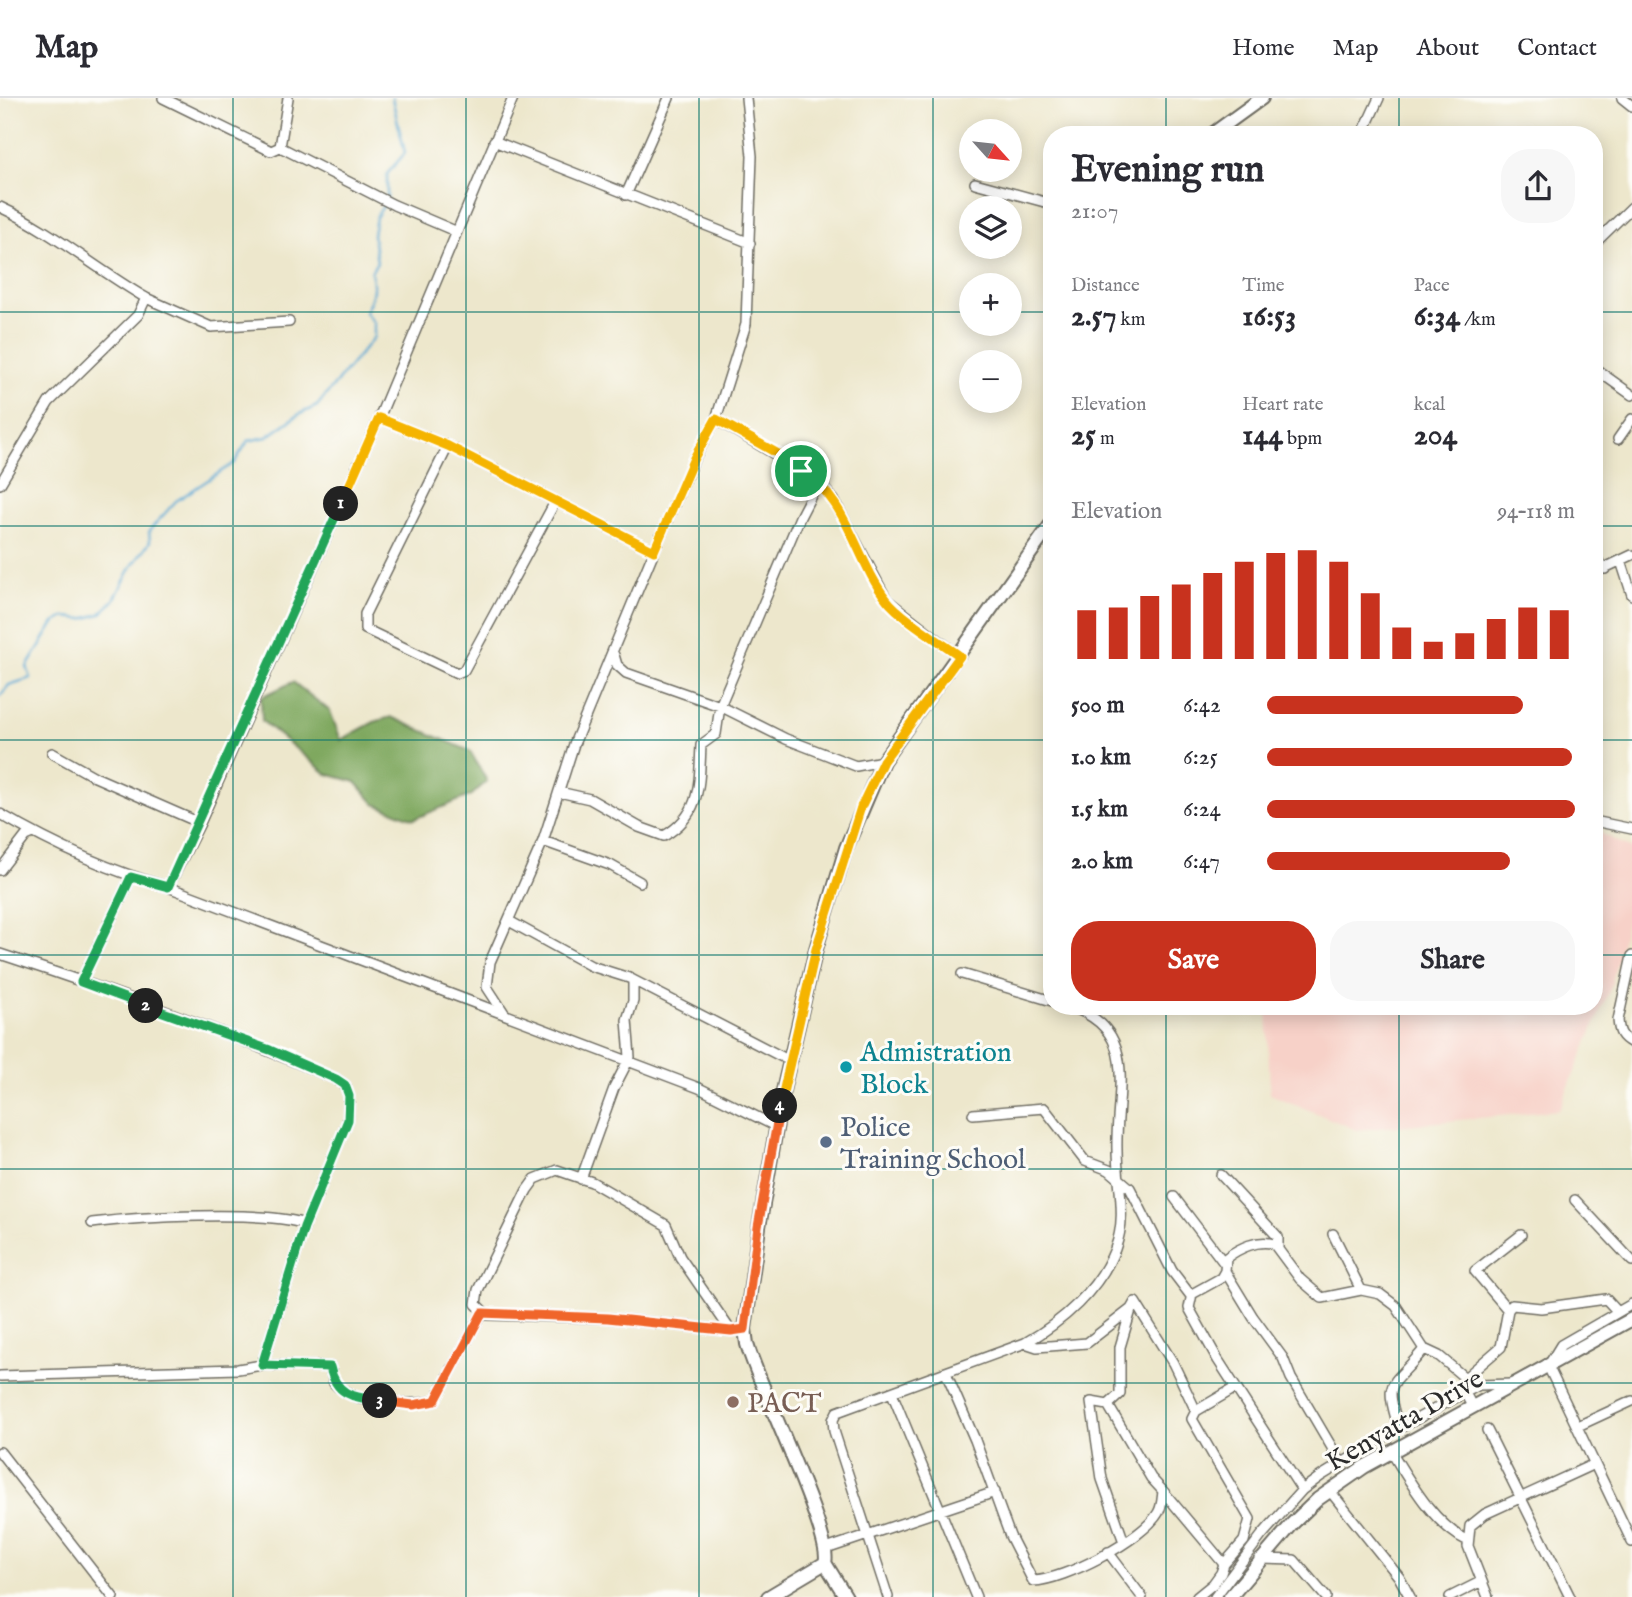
<!DOCTYPE html>
<meta charset="utf-8">
<style>
body{margin:0;font-family:"IM FELL English",serif;background:#f7f7f7;color:#2b2b33;height:100vh;display:flex;flex-direction:column;font-size:26px;white-space:nowrap}
*{box-sizing:border-box;margin:0}
p{font-size:23px;color:#7c7c81}
.icon{flex:none;width:38px;height:38px;fill:none;stroke:currentColor;stroke-width:2;stroke-linecap:round;stroke-linejoin:round}
.map{position:relative;flex:1;overflow:hidden}
.sheet{position:absolute;left:1043px;top:28px;width:560px;height:889px;display:flex;flex-direction:column;background:#fff;border-radius:28px;box-shadow:0 4px 18px #0003}
.sheet>*{flex:none}
.needle{width:46px;rotate:117deg}
.buttons{position:absolute;left:959px;top:21px;display:grid;gap:14px}
.buttons a{display:grid;place-items:center;width:63px;height:63px;border-radius:50%;background:#fff;box-shadow:0 4px 18px #0003;font-size:35px}
.pin{position:absolute;display:grid;place-items:center;width:60px;height:60px;color:#fff;margin:-30px;border:4px solid #fff;border-radius:50%;box-shadow:0 2px 7px #0007}
.km{position:absolute;width:35px;height:35px;margin:-18px;border-radius:50%;background:#222;color:#fff;font-size:19px;line-height:35px;text-align:center}
.round{display:grid;place-items:center;flex:none;width:74px;height:74px;border-radius:28px;background:#f7f7f7}
.headline{display:flex;align-items:center;justify-content:space-between;height:119px;padding:0 28px}
h1{font-size:38px;font-weight:700;line-height:52px}
.figures{display:grid;grid-template-columns:repeat(3,1fr);gap:10px;height:119px;padding:7px 28px}
.figures div{display:grid;align-content:center}
.figures b{font-size:30px;font-weight:700}
.figures small{font-size:19px;font-weight:400}
.figures p{font-size:19px}
.chart{height:196px;padding:14px 28px}
.chart p{display:flex;justify-content:space-between}
.chart svg{width:100%;height:126px;margin-top:7px;stroke:#c8321e;stroke-width:6}
.cta{display:flex;gap:14px;margin-top:auto;padding:14px 28px}
.cta a{flex:1;height:80px;border-radius:28px;background:#c8321e;color:#fff;font-size:28px;font-weight:700;line-height:80px;text-align:center}
.cta a+a{background:#f7f7f7;color:#2b2b33}
ul{padding:0 28px;list-style:none;font-size:23px}
li{display:grid;grid-template-columns:112px 84px 1fr;align-items:center;height:52px}
li i{height:18px;border-radius:9px;background:#c8321e}
header{display:flex;align-items:center;gap:42px;box-sizing:border-box;height:98px;padding:0 35px;background:#fff;border-bottom:2px solid #e1e1e2}
header strong{font-size:33px}
nav{display:flex;gap:38px;margin-inline-start:auto;font-size:24px}
.map>svg:first-child{display:block}
</style>
<header>
<strong>Map</strong>
<nav><a>Home</a><a>Map</a><a>About</a><a>Contact</a></nav>
</header>
<div class="map">
<svg width="1632" height="1499" viewBox="0 0 1632 1499">
<rect width="100%" height="100%" fill="#fdfcf7"/>
<filter id="ink" filterUnits="userSpaceOnUse"><feTurbulence type="fractalNoise" baseFrequency=".0143" numOctaves="2"/><feDisplacementMap in="SourceGraphic" scale="14" xChannelSelector="R" yChannelSelector="G"/><feConvolveMatrix kernelMatrix="1 2 1 2 8 2 1 2 1" color-interpolation-filters="sRGB"/></filter>
<filter id="wash" filterUnits="userSpaceOnUse"><feTurbulence type="fractalNoise" baseFrequency=".00686" numOctaves="4" result="noise"/><feDisplacementMap in="SourceGraphic" scale="28" xChannelSelector="R" yChannelSelector="G"/><feGaussianBlur stdDeviation="1.57" result="paint"/><feColorMatrix in="noise" values="0 0 0 0 0 0 0 0 0 0 0 0 0 0 0 0 0 1.4 0 .05"/><feComposite in="paint" operator="in"/></filter>
<g filter="url(#wash)">
<rect width="100%" height="100%" fill="#ede7cc"/>
<!-- built -->
<path fill="#f7d1c8" d="M1598,734l34,17v51l-21,86 -52,124 -202,20 -87,-36 -3,-88h327v-172z"/>
<!-- forest -->
<path fill="#7fa85f" stroke="#556a45" stroke-width="2" d="M293,584l37,29 11,29 33,-18 17,-5 79,34 17,30 -15,14 -58,24 -39,-15 -19,-22 -29,-8 -65,-53 -1,-24z"/>
<g fill="none" stroke-linecap="round" stroke-linejoin="round">
<!-- stream -->
<path stroke="#57a6d1" stroke-width="2.5" d="M0,598l9,-11 22,-7 -4,-11 27,-44 11,-6 18,2 17,-5 14,-14 18,-34 18,-24 -1,-11 27,-30 58,-38 14,-22 19,-4 31,-22 19,-9 57,-69v-14l-9,-11c7,-13 11,-25 6,-40l6,-10 -4,-27 3,-18 11,-17v-26l18,-21 -13,-55"/>
</g>
</g>
<g filter="url(#ink)">
<g fill="none" stroke-linecap="round" stroke-linejoin="round">
<!-- street casing -->
<g stroke="#6f6d63" stroke-width="12">
<path id="street" d="M163,0l108,53 9,-4 8,-49
M1622,0l10,8
M1362,37l17,-37
M494,43l256,102
M280,49l114,58 61,26
M975,85l77,21
M626,97l43,-97
M0,109c52,24 96,62 146,91l-8,17 -89,87 -49,82
M1594,146l38,-37
M146,200l65,29 78,-5
M1594,270l38,27
M379,320l134,-320
M1618,341l14,-20
M448,348l-83,168v15l92,44 7,-3 91,-168
M816,381l18,21 53,100 72,56
M654,453l40,-92 22,-40 30,-95 6,-168 -6,-58
M1594,459l11,12
M1621,463l11,34
M1594,475l38,-18
M614,557l3,10 9,8 94,33 66,33 70,27 27,-5
M52,655l43,24 105,46
M559,694l31,7 49,28 25,9c38,-22 35,-53 37,-91l15,-11 4,-28 80,-189 16,-31v-7l-100,-60
M0,716c53,31 109,57 168,73l531,201 78,39
M1594,723l38,8
M543,743l67,24 30,17
M0,772l26,-34 7,-3
M168,789l32,-64 179,-405 69,28 206,105 -80,193 -31,97 -53,121 -3,25 17,26
M509,823l82,45 38,12 161,83
M0,856c113,37 227,78 336,125l9,6 4,11 -1,24 -44,107 -42,138 -24,4 -238,7
M1632,858l-14,64c1,12 3,17 14,23
M962,876l90,27
M81,884l50,-105
M973,1016l71,-6 41,53 24,9 21,18 42,83 19,25
M1221,1077l57,62v11
M581,1081l33,-91 16,-31 -3,-37 6,-19v-21
M1174,1099l50,66
M1575,1102l57,61
M92,1125c47,-6 170,-13 213,1
M1333,1136l28,56
M1225,1173l-4,7 -29,16 -3,14 29,52 84,130
M1508,1212l-33,-39 46,-36
M731,1233l-51,-74 -14,-32 -74,-43 -35,-12 -22,9 -8,11 -49,100 -2,14 11,11 121,3 123,13 14,-2
M1025,1245c37,-21 74,-53 90,-94 13,-34 2,-64 2,-99 -2,-59 25,-121 -49,-144
M1550,1265l11,-18 71,-41
M1547,1266l85,178
M262,1267l68,2 4,16c22,23 71,23 101,18l47,-88
M946,1275l29,67 35,96 23,45c32,-1 109,-41 125,-68 4,-6 4,-14 5,-22l-12,-13 -43,-73
M1465,1280l36,-31 7,-37 4,-5 29,3 65,-9 12,13
M892,1295l84,204
M1108,1307l-17,-3 11,77 22,63
M1108,1307l12,-11v-47l11,-37
M1578,1328l54,-25
M1399,1330c-17,-51 -6,-40 25,-79
M1487,1332l83,167
M1391,1353c19,31 43,74 77,90
M0,1354l113,145
M1341,1365l-50,-85 -8,-20 -30,-41 -28,-46 1,-13c13,-10 32,-19 48,-14l26,35 22,19 39,-8 19,4 16,12 28,43 15,7 26,22v15l7,13
M1163,1393l61,73
M1330,1393l69,86 11,20
M826,1451l169,-57
M1108,1454l34,45
M1259,1461l35,1 32,37
M888,1499l-54,-166 -1,-11 4,-8 188,-69 12,4 50,-4 44,-34 4,-7 38,61 23,48
M1197,1499l16,-13 8,-11 3,-9 20,-23 6,-22 -58,-100 4,-8 39,-23
M1215,1499l47,-62 40,-45 19,-14 70,-43 88,-48 33,-1
M1450,1499l30,-15
M1488,1499l-20,-51 2,-20 15,-12 109,-50"/>
</g>
<!-- secondary casing -->
<g stroke="#6f6d63" stroke-width="16">
<path id="secondary" d="M1211,37l51,-37
M825,1465c9,-25 -68,-181 -78,-219l-2,-15 14,-102 23,-132 34,-146 30,-101 37,-87 169,-238
M825,1465l21,34
M768,1499l57,-34
M1230,1499l63,-74 25,-24 46,-32 268,-148"/>
</g>
<!-- street -->
<use href="#street" stroke="#fff" stroke-width="9"/>
<!-- secondary -->
<use href="#secondary" stroke="#fff" stroke-width="12"/>
</g>
</g>
<g fill="none" stroke-linecap="round" stroke-linejoin="round" filter="url(#ink)">
<!-- split-1 casing -->
<g stroke="#fff" stroke-width="14">
<path id="split-1" d="M341,406l38,-86 69,28 206,105 40,-93 22,-39 64,36 21,16"/>
</g>
<!-- split-2 casing -->
<g stroke="#fff" stroke-width="14">
<path id="split-2" d="M146,908l-65,-24 50,-105 37,10 173,-383"/>
</g>
<!-- split-3 casing -->
<g stroke="#fff" stroke-width="14">
<path id="split-3" d="M146,908l124,44 66,29 9,6 4,11 -1,24 -44,107 -42,138 68,2c6,29 24,30 50,34"/>
</g>
<!-- split-4 casing -->
<g stroke="#fff" stroke-width="14">
<path id="split-4" d="M380,1303l33,4 22,-4 47,-88 126,5 123,13 14,-2 13,-102 22,-121"/>
</g>
<!-- split-5 casing -->
<g stroke="#fff" stroke-width="14">
<path id="split-5" d="M780,1008l36,-157 45,-142 22,-46 77,-105c-19,-14 -60,-39 -73,-56 -32,-41 -39,-102 -86,-129"/>
</g>
<!-- split-1 -->
<use href="#split-1" stroke="#f5b400" stroke-width="9"/>
<!-- split-2 -->
<use href="#split-2" stroke="#22a559" stroke-width="9"/>
<!-- split-3 -->
<use href="#split-3" stroke="#22a559" stroke-width="9"/>
<!-- split-4 -->
<use href="#split-4" stroke="#f0652b" stroke-width="9"/>
<!-- split-5 -->
<use href="#split-5" stroke="#f5b400" stroke-width="9"/>
</g>
<!-- grid -->
<path fill="none" stroke="#0f766e" stroke-width="2" stroke-opacity="0.55" d="M233,0v1499M466,0v1499M699,0v1499M933,0v1499M1166,0v37M1399,0v37M0,214h971M1010,214h42M1594,214h38M0,428h1052M1594,428h38M0,642h1052M1594,642h38M0,857h1052M1594,857h38M1166,908v591M1399,908v591M0,1071h1632M0,1285h1632"/>
<!-- markers -->
<circle fill="#0f9aa8" stroke="#fdfcf7" stroke-width="2.5" cx="846" cy="969" r="7"/>
<circle fill="#5c6f8a" stroke="#fdfcf7" stroke-width="2.5" cx="826" cy="1044" r="7"/>
<circle fill="#8d6e63" stroke="#fdfcf7" stroke-width="2.5" cx="733" cy="1304" r="7"/>
<g text-anchor="middle" stroke-width="6" stroke-linejoin="round" paint-order="stroke">
<!-- culture labels -->
<g font-size="28" fill="#0d838f" stroke="#fdfcf7" text-anchor="start">
<text x="860" y="963">Admistration<tspan x="860" dy="32">Block</tspan></text>
</g>
<!-- service labels -->
<g font-size="28" fill="#4e5e75" stroke="#fdfcf7" text-anchor="start">
<text x="840" y="1038">Police<tspan x="840" dy="32">Training School</tspan></text>
</g>
<!-- education labels -->
<g font-size="28" fill="#785e54" stroke="#fdfcf7" text-anchor="start">
<text x="747" y="1314">PACT</text>
</g>
<!-- street labels -->
<g font-size="28" fill="#2b2b2b" stroke="#fdfcf7">
<text transform="translate(1404 1321) rotate(-30)" y="10">Kenyatta Drive</text>
</g>
</g>
</svg>
<div class="buttons">
<a><svg class="needle" viewBox="-14 -14 28 28"><path d="M0-13l5 13h-10z" fill="#e53935"/><path d="M0 13l5-13h-10z" fill="#7c7c81"/></svg></a>
<a><svg class="icon" aria-label="layers" viewBox="0 0 24 24"><path d="M12 4l9 5-9 5-9-5zM3 14l9 5 9-5"/></svg></a>
<a>+</a>
<a>−</a>
</div>
<div class="pin" style="left:801px;top:373px;background:#1e9e55"><svg class="icon" aria-label="arrive" viewBox="0 0 24 24"><path d="M6 21V4h12l-3 4 3 4H6"/></svg></div>
<b class="km" style="left:341px;top:406px">1</b>
<b class="km" style="left:146px;top:908px">2</b>
<b class="km" style="left:380px;top:1303px">3</b>
<b class="km" style="left:780px;top:1008px">4</b>
<section class="sheet">
<div class="headline"><div><h1>Evening run</h1><p>21:07</p></div><a class="round"><svg class="icon" aria-label="share" viewBox="0 0 24 24"><path d="M12 15V3M7 8l5-5 5 5M5 13v7h14v-7"/></svg></a></div>
<div class="figures">
<div><p>Distance</p><b>2.57<small> km</small></b></div>
<div><p>Time</p><b>16:53</b></div>
<div><p>Pace</p><b>6:34<small> /km</small></b></div>
</div>
<div class="figures">
<div><p>Elevation</p><b>25<small> m</small></b></div>
<div><p>Heart rate</p><b>144<small> bpm</small></b></div>
<div><p>kcal</p><b>204</b></div>
</div>
<div class="chart"><p><span>Elevation</span>94–118 m</p>
<svg viewBox="0 0 160 44" preserveAspectRatio="none"><path d="M5 44V27M15 44V26M25 44V22M35 44V18M45 44V14M55 44V10M65 44V7M75 44V6M85 44V10M95 44V21M105 44V33M115 44V38M125 44V35M135 44V30M145 44V26M155 44V27"/></svg>
</div>
<ul>
<li><b>500 m</b>6:42<i style="width:83%"></i></li>
<li><b>1.0 km</b>6:25<i style="width:99%"></i></li>
<li><b>1.5 km</b>6:24<i style="width:100%"></i></li>
<li><b>2.0 km</b>6:47<i style="width:79%"></i></li>
</ul>
<div class="cta"><a>Save</a><a>Share</a></div>
</section>
</div>
